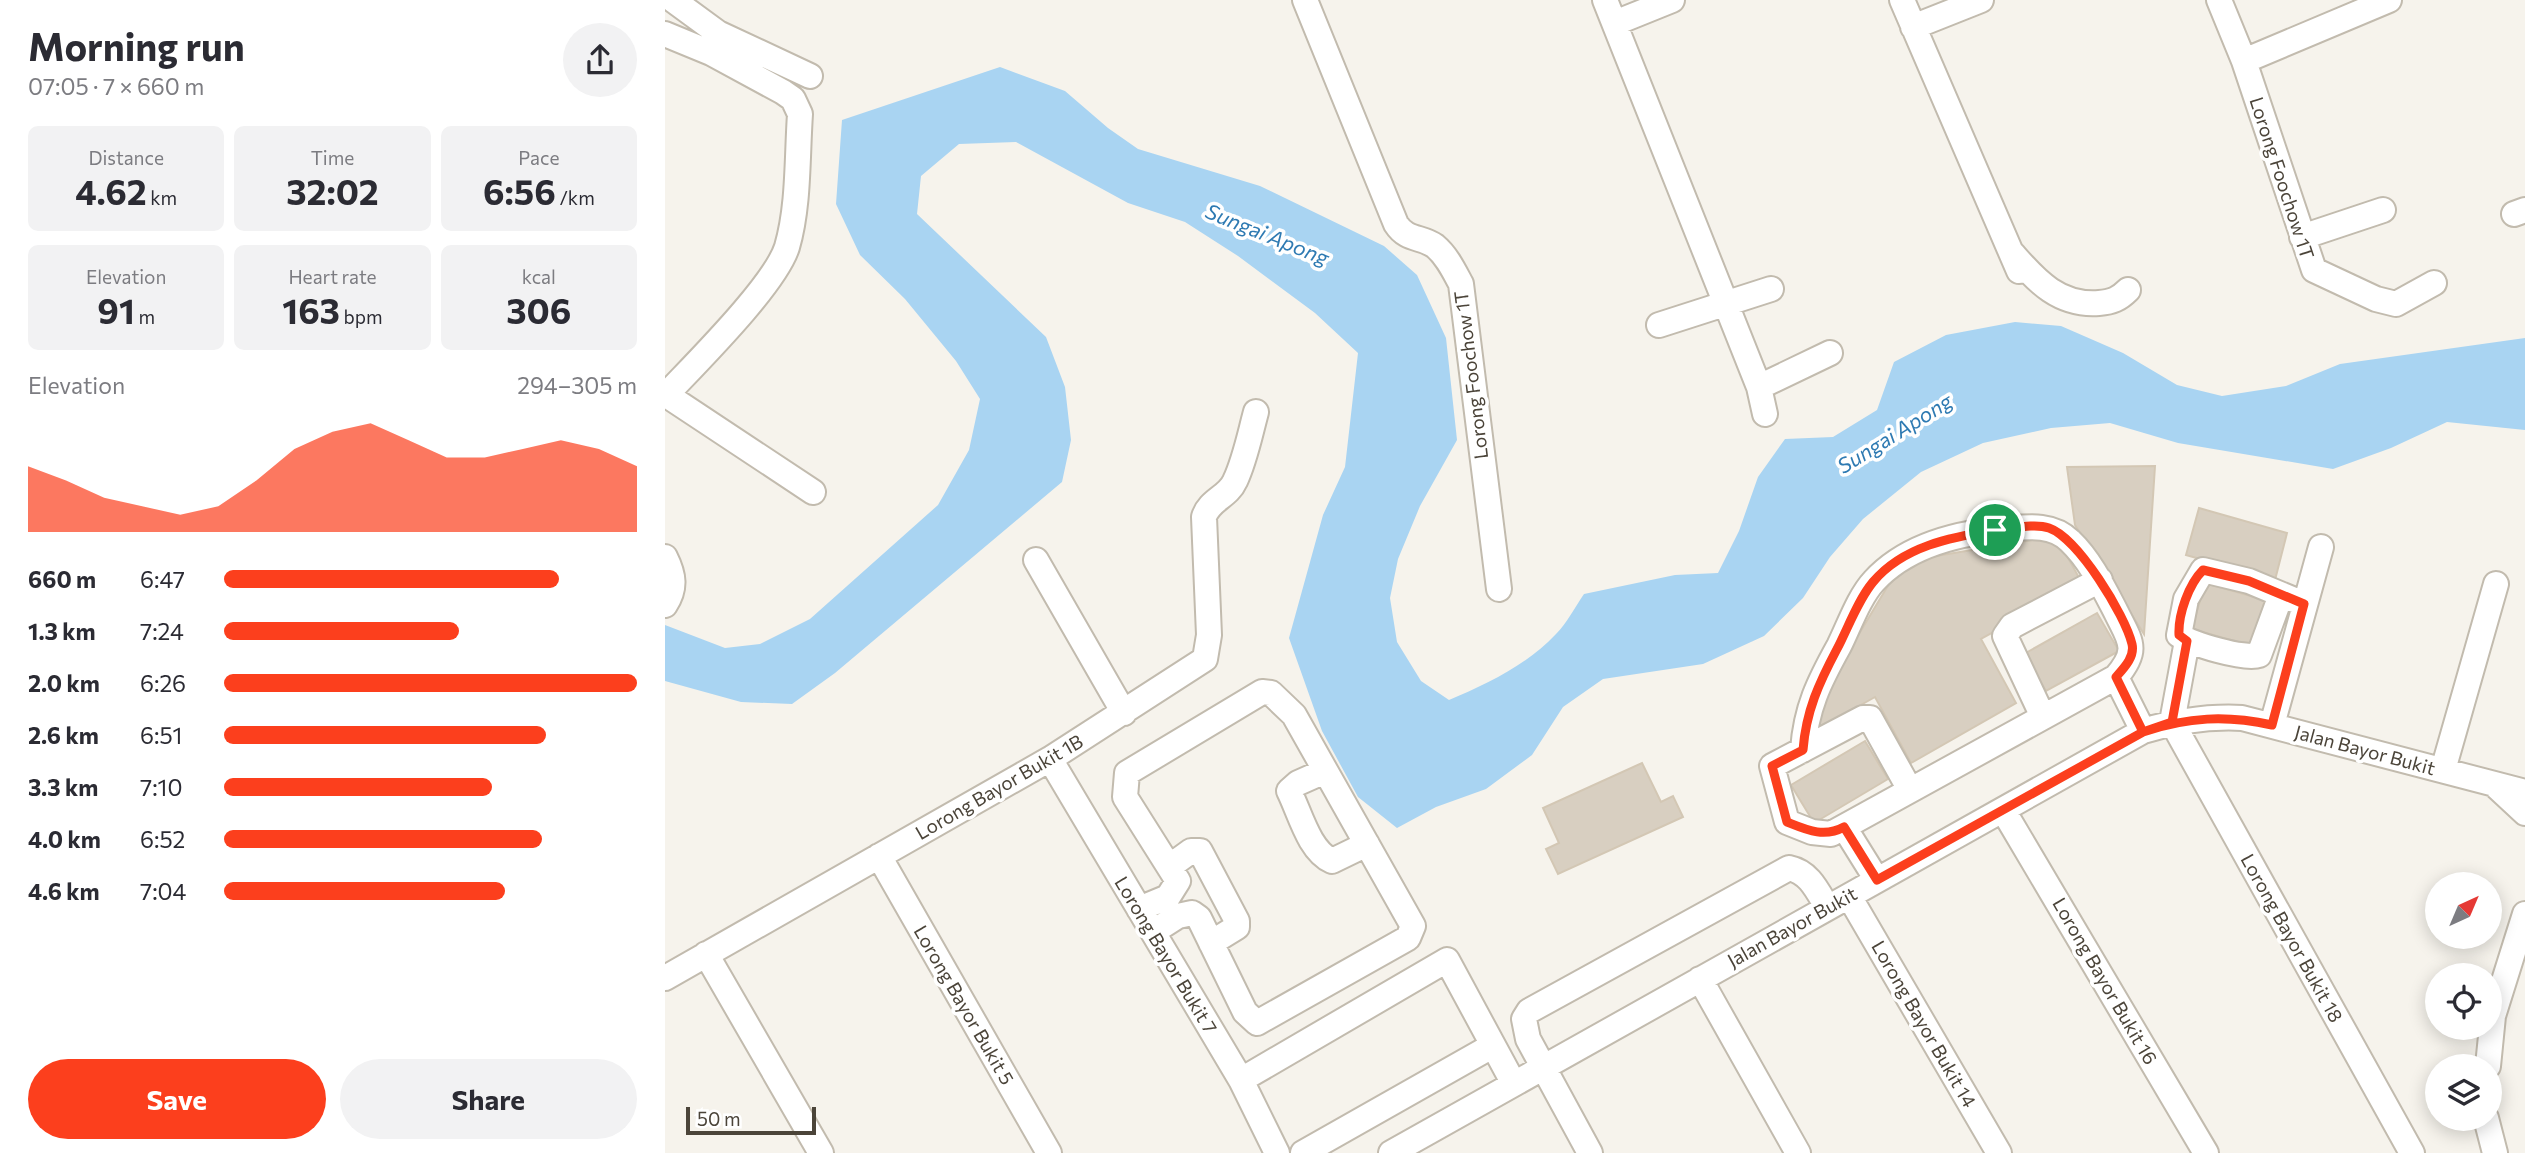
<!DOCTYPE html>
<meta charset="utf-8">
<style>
body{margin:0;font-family:Commissioner,sans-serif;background:#f2f2f3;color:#2b2b33;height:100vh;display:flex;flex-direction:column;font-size:26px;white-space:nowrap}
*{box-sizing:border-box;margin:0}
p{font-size:23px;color:#7c7c81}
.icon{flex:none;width:38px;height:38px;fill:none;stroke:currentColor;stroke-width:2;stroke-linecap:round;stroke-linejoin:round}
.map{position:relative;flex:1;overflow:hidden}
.panel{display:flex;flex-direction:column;background:#fff;width:665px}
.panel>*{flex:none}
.needle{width:46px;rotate:44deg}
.fabs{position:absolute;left:1760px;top:872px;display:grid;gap:14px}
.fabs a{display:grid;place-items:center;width:77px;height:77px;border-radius:50%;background:#fff;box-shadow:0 4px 18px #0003;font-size:35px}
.scale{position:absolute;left:21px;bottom:18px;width:130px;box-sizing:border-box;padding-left:7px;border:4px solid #4b4439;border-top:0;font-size:19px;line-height:24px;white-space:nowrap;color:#4b4439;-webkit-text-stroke:5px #fff;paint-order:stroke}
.pin{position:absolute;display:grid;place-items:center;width:60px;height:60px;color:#fff;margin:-30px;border:4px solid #fff;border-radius:50%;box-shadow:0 2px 7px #0007}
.round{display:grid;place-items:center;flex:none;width:74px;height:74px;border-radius:37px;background:#f2f2f3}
.summary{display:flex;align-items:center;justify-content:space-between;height:119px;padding:0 28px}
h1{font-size:38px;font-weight:700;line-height:52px}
.metrics{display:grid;grid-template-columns:repeat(3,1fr);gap:10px;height:119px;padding:7px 28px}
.metrics div{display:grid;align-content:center;border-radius:10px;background:#f2f2f3;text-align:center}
.metrics b{font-size:35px;font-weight:700}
.metrics small{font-size:19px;font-weight:400}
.metrics p{font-size:19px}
.chart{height:196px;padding:14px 28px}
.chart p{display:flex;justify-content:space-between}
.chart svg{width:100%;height:126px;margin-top:7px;fill:#fc3f1d;opacity:.7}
.action{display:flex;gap:14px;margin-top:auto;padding:14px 28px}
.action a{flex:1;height:80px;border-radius:42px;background:#fc3f1d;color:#fff;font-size:28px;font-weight:700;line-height:80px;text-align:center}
.action a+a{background:#f2f2f3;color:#2b2b33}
ul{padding:0 28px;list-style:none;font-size:23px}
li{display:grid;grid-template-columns:112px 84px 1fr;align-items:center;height:52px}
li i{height:18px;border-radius:9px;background:#fc3f1d}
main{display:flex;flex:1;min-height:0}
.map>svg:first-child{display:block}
</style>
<main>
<section class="panel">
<div class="summary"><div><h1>Morning run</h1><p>07:05 · 7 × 660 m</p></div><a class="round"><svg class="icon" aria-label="share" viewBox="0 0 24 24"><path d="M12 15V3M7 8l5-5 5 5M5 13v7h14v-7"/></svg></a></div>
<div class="metrics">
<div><p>Distance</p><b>4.62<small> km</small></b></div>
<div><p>Time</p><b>32:02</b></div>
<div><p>Pace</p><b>6:56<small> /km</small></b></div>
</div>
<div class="metrics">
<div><p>Elevation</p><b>91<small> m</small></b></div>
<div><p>Heart rate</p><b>163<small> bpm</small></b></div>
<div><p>kcal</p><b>306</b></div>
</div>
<div class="chart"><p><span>Elevation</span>294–305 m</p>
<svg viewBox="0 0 160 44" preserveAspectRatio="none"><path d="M0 44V21L10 26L20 32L30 35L40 38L50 35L60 26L70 15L80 9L90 6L100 12L110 18L120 18L130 15L140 12L150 15L160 21V44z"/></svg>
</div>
<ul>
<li><b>660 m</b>6:47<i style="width:81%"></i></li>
<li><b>1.3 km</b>7:24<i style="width:57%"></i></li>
<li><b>2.0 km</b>6:26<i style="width:100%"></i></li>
<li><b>2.6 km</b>6:51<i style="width:78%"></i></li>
<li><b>3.3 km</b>7:10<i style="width:65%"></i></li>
<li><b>4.0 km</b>6:52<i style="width:77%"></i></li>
<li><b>4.6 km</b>7:04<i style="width:68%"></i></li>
</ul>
<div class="action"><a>Save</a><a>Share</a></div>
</section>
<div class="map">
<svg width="1860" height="1153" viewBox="0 0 1860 1153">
<rect width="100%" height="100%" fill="#f6f3ec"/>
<!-- water -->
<path fill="#a9d4f2" d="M335,67l65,24 43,37 30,21 122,37 124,60 33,29 29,63 11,102 -37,66 -22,53 -8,39 7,44 24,39 28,19c38,-16 78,-35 107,-66 11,-11 19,-27 28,-40l91,-19 43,-2 21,-42 19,-54 27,-38 48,-2 44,-27 17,-48 52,-27 69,-13 46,4 62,27 54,32 45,11 64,-10 54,-22 185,-26v92l-78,-8 -56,26 -58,21 -155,-26 -68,-20 -59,5 -68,15 -62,29 -58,47 -33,38 -27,41 -39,38 -61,28 -100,15 -40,28 -31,48 -46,34 -50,18 -39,21 -39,-31 -36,-66 -33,-93 34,-123 22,-48 13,-114 -43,-40 -77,-57 -53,-34 -57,-19 -112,-61 -57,2 -38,32 -4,38 129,123 19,50 6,53 -9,42 -227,191 -43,31 -51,-2 -76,-21v-56l60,23 35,-4 50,-25 128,-114 31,-55 11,-51 -24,-38 -51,-62 -45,-44 -24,-51 6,-84z"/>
<!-- building -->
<path fill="#d8cfc1" stroke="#d3c7b4" stroke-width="2" d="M1490,466l-11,168 -69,-109 -8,-58z
M1534,508l88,25 -12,47 -89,-25z
M1391,536l26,47 -101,56 35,64 -105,60 -36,-66 -71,40 11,-30 74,-123 29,-25z
M1540,583l60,17 -13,46 -60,-17z
M1432,613l22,38 -73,40 -22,-37z
M1200,741l23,38 -74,44 -23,-38z
M977,763l19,39 12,-6 10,21 -125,57 -12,-25 13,-6 -16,-35z"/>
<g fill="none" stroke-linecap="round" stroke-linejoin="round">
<!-- minor casing -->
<g stroke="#c2bbae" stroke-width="28">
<path id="minor" d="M8,0l45,33 92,43
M640,0l91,224c11,17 25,12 39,22 12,10 19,25 26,38l38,305
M940,0l154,387 6,27
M1237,0l117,271
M1554,0l25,61 70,209 62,29 20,5 38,-21
M950,23l57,-23
M1248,27l68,-27
M0,34l46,19 72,39 10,7 7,15c-3,43 -1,92 -13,133 -12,38 -91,116 -121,148
M1579,61l145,-61
M1849,214l11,-4
M1637,237l81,-27
M1348,254c24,28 47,52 86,49 13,-1 20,-4 29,-13
M994,325l112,-36
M1094,387l71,-34
M0,394l148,98
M0,557c9,18 11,31 0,48
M371,560l88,153
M1616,595l-22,60c-14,5 -68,-11 -80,-20l7,-36 17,-29 46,11 55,23
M1522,641l-15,81 240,431
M1451,677l27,54
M1378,717l-38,-81 7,-10 88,-46
M1607,725l49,-178
M1138,750c3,-42 16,-68 36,-104 10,-20 20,-49 35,-65 33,-36 84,-48 130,-52 23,-2 48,-6 66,12 20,19 33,46 46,71 14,29 24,37 0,65l-285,157 -19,-2 -25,-10 -15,-56 91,-48h7l40,72
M385,759l191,321 36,73
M1778,770l53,-186
M660,771l-27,12 -9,8c11,22 20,60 43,70l35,-17
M1832,787l28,26
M1338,810l203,343
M1179,827l33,53
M214,856l170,297
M504,867l22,-16h9l37,70v6l-26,16
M1184,896l150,257
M474,909l29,-12 10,-16 -53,-84 2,-24 135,-81 9,1 23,22 119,211 -5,12 -151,85 -12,-11 -46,-94 -7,-5 -14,3 -25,16
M41,954l115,199
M0,978l385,-219 155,-100 4,-24 -5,-118c5,-17 24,-20 31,-36 10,-21 15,-47 21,-69
M1035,979l98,174
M1823,1066l5,-50 32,-102
M576,1080l206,-120 67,124
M1821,1118l9,35
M638,1153l189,-107
M726,1153l752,-422c34,-10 64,-15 99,-13l283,74
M925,1153l-62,-114 -4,-20 5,-8 260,-143c20,4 28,22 38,39"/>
</g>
<!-- minor -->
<use href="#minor" stroke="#fff" stroke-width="24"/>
</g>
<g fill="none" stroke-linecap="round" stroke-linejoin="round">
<!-- route casing -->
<g stroke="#fff" stroke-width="14">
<path id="route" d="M1330,530c-43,7 -92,16 -122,52 -15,18 -25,46 -36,67 -18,34 -31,62 -34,101l-31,16 15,56c20,8 37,16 57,5l33,53 266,-148c45,-15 83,-17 129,-7l32,-121 -55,-23 -46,-11c-14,14 -25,44 -24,65l8,6 -15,81 -29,10 -27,-55c8,-9 19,-20 16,-33 -7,-29 -54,-106 -83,-116 -15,-5 -38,1 -54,2"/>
</g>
<!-- route -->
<use href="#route" stroke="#fc3f1d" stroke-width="9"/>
</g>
<g text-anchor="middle" stroke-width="7" stroke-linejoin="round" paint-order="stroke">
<!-- street labels -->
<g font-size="19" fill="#4b4439" stroke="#fff">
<text transform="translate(1617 178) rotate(72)" y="7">Lorong Foochow 1T</text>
<text transform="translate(806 375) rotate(-97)" y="7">Lorong Foochow 1T</text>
<text transform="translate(1700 750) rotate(15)" y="7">Jalan Bayor Bukit</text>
<text transform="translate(334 787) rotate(-30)" y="7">Lorong Bayor Bukit 1B</text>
<text transform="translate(1127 927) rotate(-29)" y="7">Jalan Bayor Bukit</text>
<text transform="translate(1627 938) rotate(61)" y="7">Lorong Bayor Bukit 18</text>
<text transform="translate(501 955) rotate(59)" y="7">Lorong Bayor Bukit 7</text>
<text transform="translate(1440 981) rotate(60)" y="7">Lorong Bayor Bukit 16</text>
<text transform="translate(299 1005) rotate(60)" y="7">Lorong Bayor Bukit 5</text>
<text transform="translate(1259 1024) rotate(60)" y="7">Lorong Bayor Bukit 14</text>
</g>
<!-- water labels -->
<g font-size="21" font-style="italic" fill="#2e7ab2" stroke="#fff">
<text transform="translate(602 235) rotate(22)" y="7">Sungai Apong</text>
<text transform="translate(1230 434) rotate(-32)" y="7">Sungai Apong</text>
</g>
</g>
</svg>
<div class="fabs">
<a><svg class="needle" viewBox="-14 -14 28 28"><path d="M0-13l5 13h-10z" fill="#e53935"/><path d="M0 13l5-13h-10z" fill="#7c7c81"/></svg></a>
<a><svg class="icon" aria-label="locate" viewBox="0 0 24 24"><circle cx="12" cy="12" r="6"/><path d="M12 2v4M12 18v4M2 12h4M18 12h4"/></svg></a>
<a><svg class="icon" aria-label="layers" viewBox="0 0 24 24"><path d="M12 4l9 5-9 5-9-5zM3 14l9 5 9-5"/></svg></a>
</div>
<div class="scale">50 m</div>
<div class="pin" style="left:1330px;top:530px;background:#1e9e55"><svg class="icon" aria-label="arrive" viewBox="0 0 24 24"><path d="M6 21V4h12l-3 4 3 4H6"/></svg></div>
</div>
</main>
